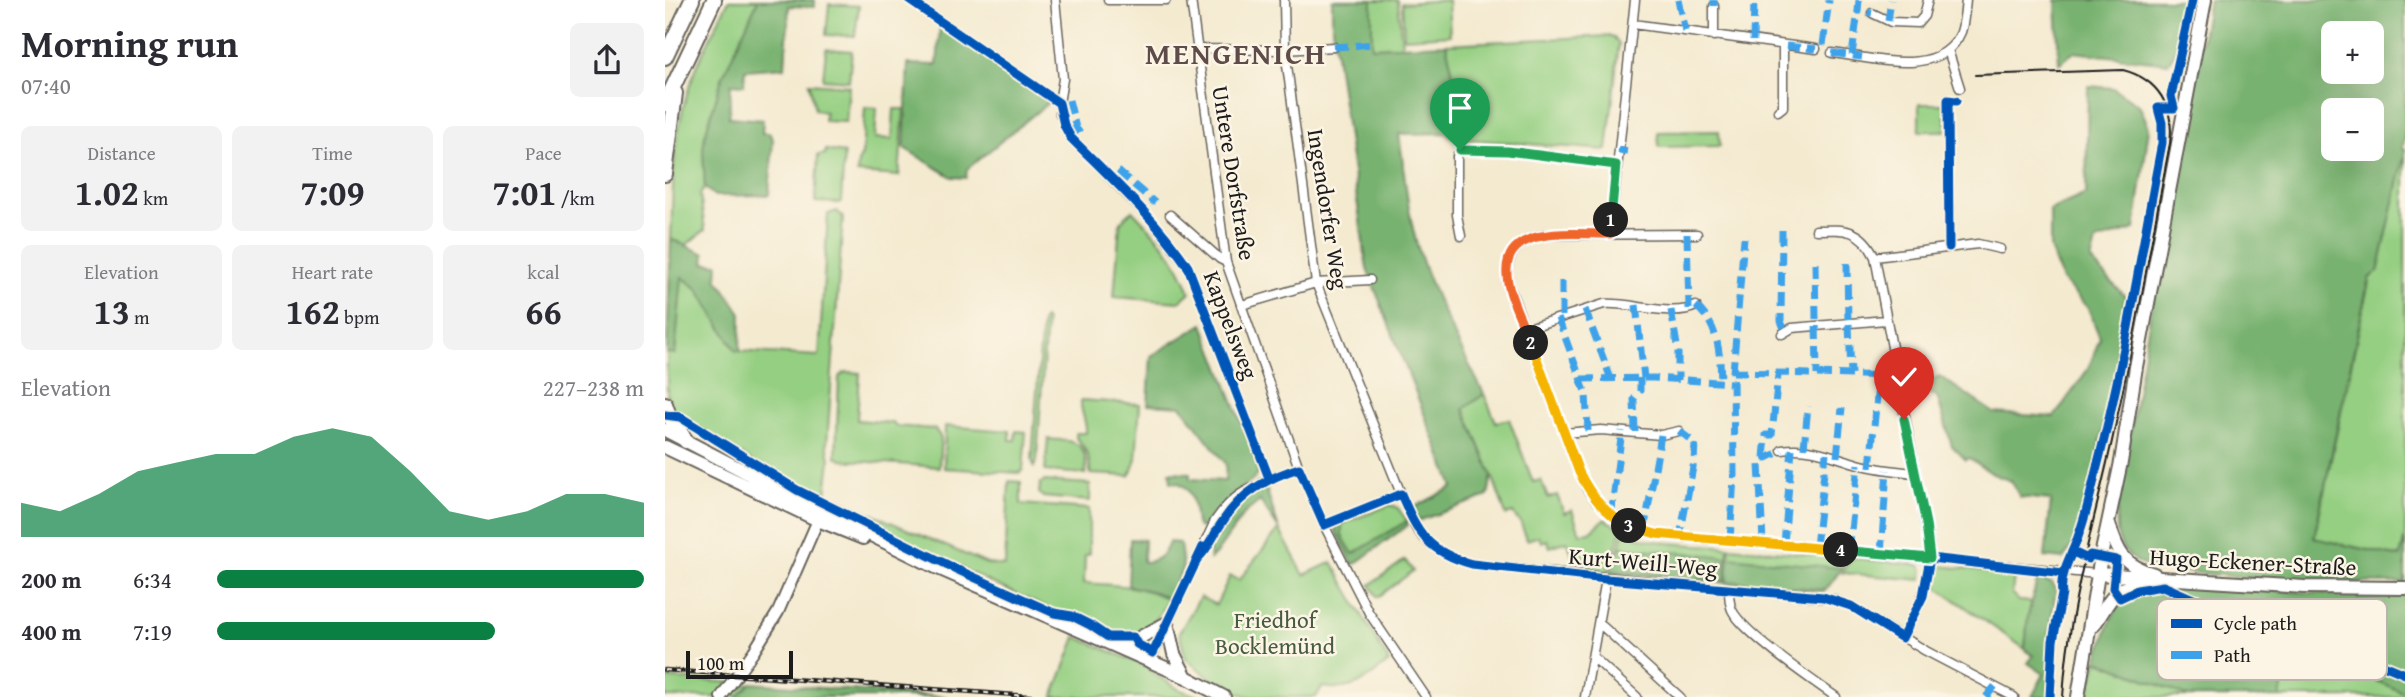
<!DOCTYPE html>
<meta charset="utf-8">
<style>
body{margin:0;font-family:"Gentium Book Plus",serif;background:#f2f2f3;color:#2b2b33;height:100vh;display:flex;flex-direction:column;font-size:26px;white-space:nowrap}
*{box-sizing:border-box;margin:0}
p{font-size:23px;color:#7c7c81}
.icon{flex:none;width:38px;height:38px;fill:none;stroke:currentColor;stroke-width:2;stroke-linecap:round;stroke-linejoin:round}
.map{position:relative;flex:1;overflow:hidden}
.details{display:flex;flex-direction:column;background:#fff;width:665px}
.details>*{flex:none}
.tools{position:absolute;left:1656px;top:21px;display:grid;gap:14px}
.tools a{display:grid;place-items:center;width:63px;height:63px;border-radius:10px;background:#fff;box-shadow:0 7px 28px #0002;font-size:35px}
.scale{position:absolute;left:21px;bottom:18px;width:107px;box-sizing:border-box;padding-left:7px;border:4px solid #1c1c1c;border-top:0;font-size:19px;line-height:24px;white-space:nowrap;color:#1c1c1c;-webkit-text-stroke:5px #fcf5e5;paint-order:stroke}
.pin{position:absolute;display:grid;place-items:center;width:60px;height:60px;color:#fff;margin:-72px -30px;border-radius:50% 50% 50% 0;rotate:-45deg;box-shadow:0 0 7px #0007}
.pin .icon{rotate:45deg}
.km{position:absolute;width:35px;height:35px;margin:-18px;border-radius:50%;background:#222;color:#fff;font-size:19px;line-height:35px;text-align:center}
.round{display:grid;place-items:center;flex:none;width:74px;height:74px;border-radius:10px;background:#f2f2f3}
.headline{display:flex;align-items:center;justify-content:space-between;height:119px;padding:0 21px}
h1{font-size:38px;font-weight:700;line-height:52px}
.stats{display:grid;grid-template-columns:repeat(3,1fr);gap:10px;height:119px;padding:7px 21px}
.stats div{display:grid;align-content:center;border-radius:10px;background:#f2f2f3;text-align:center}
.stats b{font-size:35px;font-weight:700}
.stats small{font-size:19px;font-weight:400}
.stats p{font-size:19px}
.chart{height:196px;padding:14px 21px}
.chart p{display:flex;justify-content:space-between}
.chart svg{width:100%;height:126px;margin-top:7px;fill:#0b8043;opacity:.7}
ul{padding:0 21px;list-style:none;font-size:23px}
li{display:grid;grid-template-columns:112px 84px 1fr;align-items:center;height:52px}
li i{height:18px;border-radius:9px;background:#0b8043}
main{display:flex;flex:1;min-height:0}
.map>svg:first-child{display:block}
</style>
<main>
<section class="details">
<div class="headline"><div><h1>Morning run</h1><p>07:40</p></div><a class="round"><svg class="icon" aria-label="share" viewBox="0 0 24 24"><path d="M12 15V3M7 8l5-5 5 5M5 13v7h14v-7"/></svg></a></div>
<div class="stats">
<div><p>Distance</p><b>1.02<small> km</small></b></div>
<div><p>Time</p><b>7:09</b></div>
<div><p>Pace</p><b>7:01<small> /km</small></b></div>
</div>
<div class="stats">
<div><p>Elevation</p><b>13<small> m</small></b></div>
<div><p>Heart rate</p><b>162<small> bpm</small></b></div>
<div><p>kcal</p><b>66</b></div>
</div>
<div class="chart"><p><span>Elevation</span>227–238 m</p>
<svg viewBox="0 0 160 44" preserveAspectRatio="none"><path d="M0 44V32L10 35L20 29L30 21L40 18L50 15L60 15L70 9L80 6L90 9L100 21L110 35L120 38L130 35L140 29L150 29L160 32V44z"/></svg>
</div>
<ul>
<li><b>200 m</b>6:34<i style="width:100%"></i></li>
<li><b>400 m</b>7:19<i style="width:65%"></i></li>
</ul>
</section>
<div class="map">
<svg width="1740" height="697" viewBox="0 0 1740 697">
<rect width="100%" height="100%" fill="#fcf5e5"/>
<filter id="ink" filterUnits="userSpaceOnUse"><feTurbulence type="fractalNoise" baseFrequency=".0143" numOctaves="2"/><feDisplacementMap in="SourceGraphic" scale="14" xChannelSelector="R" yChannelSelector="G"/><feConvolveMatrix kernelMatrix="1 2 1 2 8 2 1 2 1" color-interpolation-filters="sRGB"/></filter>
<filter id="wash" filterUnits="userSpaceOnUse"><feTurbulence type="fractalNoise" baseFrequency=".00686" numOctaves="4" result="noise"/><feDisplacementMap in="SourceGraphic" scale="28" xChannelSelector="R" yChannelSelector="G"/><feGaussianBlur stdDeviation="1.57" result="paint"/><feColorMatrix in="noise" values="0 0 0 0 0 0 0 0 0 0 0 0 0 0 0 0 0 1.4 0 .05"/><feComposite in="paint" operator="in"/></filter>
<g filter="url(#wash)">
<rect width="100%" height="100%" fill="#f4ead0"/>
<!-- green -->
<path fill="#95cf82" stroke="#58764f" stroke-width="2" d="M64,0h29l-55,149 2,39 -5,6 5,36 -19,15 -15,-6c2,-48 1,-99 16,-145 10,-33 27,-64 42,-94z
M707,0h26l4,46 -30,1z
M783,0l2,35 -46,3 -2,-35z
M164,4l30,2 -4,30 -29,-1z
M943,36l6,2 5,5 -12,107 -144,-11 3,-11 -20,-84z
M161,49l26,2 -3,30 -26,-2z
M144,83l40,3 -3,36 -22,-1 1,-9 -10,-2z
M1254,104h26v27h-26z
M200,107l12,1 -2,30 17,1 2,-30h10l-5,67 -42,-3 1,-11 4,-7z
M1054,131l1,15 -61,1 -1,-15z
M161,150l18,3 -3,49 -3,1 -23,-1 3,-47 7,-1z
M1740,153v384l-5,20 -86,-18 56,-262 8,-5z
M467,210c26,27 45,46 58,82l-11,10 -65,-5 6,-74z
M172,211l6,6 -16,227 3,15 -4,35 161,70 18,2 4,-85 12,1v22l68,5v45l-4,1 -1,28c30,2 57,2 84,16l-11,19 -11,11 -11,6 -26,1 -20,-14 -38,-12 -53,-24 -197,-95 -125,-76 -9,-14v-48h8l6,-77 17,13 38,62 83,5 9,-142z
M379,319l2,3 -9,138 -3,7 -2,-7 10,-139z
M180,372l15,1 -3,47 36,3 2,3 40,3 6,9 -2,29 -97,-7 -6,-3 3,-80z
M819,394l12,28 13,-3 24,63 8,-2 7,18 9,-3 7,18 8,-3 8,23 10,-1 15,-13 17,11 -16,43 -13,-1 -4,-6 -13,-2 -9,-23 -17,6 -3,-7 -6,2 -2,-6 -12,4 -7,-19 -4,-3 -3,-5 -7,2 -14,-40 -28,-67z
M416,400l59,4 -4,55 -6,17 -40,-2c0,-16 -3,-25 -14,-36v-5h10c1,-13 -6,-20 -5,-33z
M280,426l65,5v9h5l1,-9 10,1 -3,38 -4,3 -75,-5z
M383,439c27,2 40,2 38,35l-41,-3z
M379,481l46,3v17l-47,-4 -4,-4 1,-9z
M725,505l8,3 9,13 -54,34 -11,-19v-12z
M614,529l25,46 28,-13 57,100c-26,20 -34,30 -67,25l-6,10h-64l-17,-5 -20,-10 -29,-23 -7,-26 21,-36 16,8 14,-29 9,4z
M960,531c26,15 73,13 103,16l-3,36 -116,-10z
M1065,547l119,11 -25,34 -97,-8z
M1187,558l67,7 4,5 -2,10 -79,-7z
M740,560l8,11 -35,26 -8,-12z
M1275,566l40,4 34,7 -2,17 7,7 14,1 -5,14 -3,33 -94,-66 3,-12z
M411,637l75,31 -1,3 30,19 21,7h-148z
M1624,644l116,49v4h-125z
M1432,660l92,37h-101z
M0,678l282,19h-282z"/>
<!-- forest -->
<path fill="#78b270" stroke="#4a6746" stroke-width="2" fill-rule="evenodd" d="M93,0h57v7l-26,-1 -4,61 -40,3 -1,15 -13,-1 -2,33 34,3 -1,13h7l4,6 -4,56 -54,1 -10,-8 -2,-39 2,-14 17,-57z
M667,0h40v47l74,-3 20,84 -3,11 -9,-1 -8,-5 -47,1c6,39 8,80 20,117 16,50 42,97 65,143l-20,15 28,66 -4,21 -70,25 -5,-13 40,-21 -86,-218 -35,-242z
M1391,0h141l-9,50 -11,-1 -9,14 -95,-11 -14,12z
M1544,0h196v136l-3,13h3v4l-27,119 -9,6 -55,260 86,19 5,-20v46l-110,-1 -141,-13c-46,-14 -39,-44 -33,-83l37,-216zM1668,33h38v39h-38zM1668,110h38v39h-38z
M275,26l109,76 -82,67 -1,9 -14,-1 -48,-29 4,-84 29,1z
M1423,86l25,2 27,18 9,22 -14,101 -39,12 -5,20 34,35 -8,72 -23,104 -18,68 -13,19 -18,-2 6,-57 -31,-3 -9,-16 -18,-7 -24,-16 -3,2 -14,-14 -15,-50 -19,-6 21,-14 55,37 60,4 34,-48 12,-31 -12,-30 -26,-28 -12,-32v-38l36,-16z
M6,239l34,15 -1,9 14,1 -1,14 24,35 -1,38h-4l-38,-62 -16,-12 -7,77 -8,-1z
M538,324l51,130 5,18 -6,8 -19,14 -34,34 -4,-4c-2,-18 -3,-42 -25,-42l-1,-10 20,1v6l35,2 1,-17 -45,-58 -33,-2 3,-48z
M600,485l14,44 -19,-28 -16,13 -29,41 -5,4 -1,-11 27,-42 15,-13z
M742,521l1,4 -55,40 -18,-35 1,-3 6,-3v12l11,18z
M465,539l14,1 -1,22c14,0 22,-7 26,-20l11,1 3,24 -15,32 -13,-7 -27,-6z
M954,547l108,10 -2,24 -115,-10z
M1064,557l113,11 -16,22 -99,-9z
M1372,580l15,3 4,6 -7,50v58h-17l12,-23 -16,-11 5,-7 -8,-7 3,-33z
M1497,585l179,9h64v99l-115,-49 -10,53h-91l-92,-37 12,-36 9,-19z
M86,683l196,14h-210z"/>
</g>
<g filter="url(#ink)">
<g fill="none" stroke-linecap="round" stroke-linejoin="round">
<!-- minor casing -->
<g stroke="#68645b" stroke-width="11">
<path id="minor" d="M244,0l150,103
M390,0l8,79 -4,24 1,11 11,24 78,80 39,49 81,211
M443,0h58
M526,0l35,262 73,206 25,57 45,88 57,84
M619,0l1,50 31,233 96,238c12,25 34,36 60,43l361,35 18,7 75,45 88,46
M1207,13l19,9 27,1 6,-7 4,-16
M968,24l183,25
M1049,36v-30
M531,49l89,1 49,-3
M1283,50l12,38
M1167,53c39,4 109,27 129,-21 3,-9 4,-22 5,-32
M1113,111l5,-4v-62
M505,215l50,44 6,3
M1151,230c29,-1 45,-2 59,27l54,287c1,37 -9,63 -27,94
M945,234l25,-234
M1032,234l-154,1c-28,5 -40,24 -34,51l70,186 8,17 9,12 23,20 14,7 23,6 442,40
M796,236l-4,-21v-59l3,-6 48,1 108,14
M1210,257l103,-13 22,5
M577,305l74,-22 54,-3
M860,329l79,-25c28,-2 68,14 92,2
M1117,334l10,-6 94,-8
M899,433l37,-3 60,5 18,-4
M1117,450c29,-4 49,6 76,14 18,5 37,7 56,9
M589,488l15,-10 30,-10
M659,525l77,-31
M538,553l31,-47
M1064,589c0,7 0,14 3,21 11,23 81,71 104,87
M935,624l80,73
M928,657l44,40
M485,662l65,-141c10,-15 24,-29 42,-35
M920,697l21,-118"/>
</g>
<!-- tertiary casing -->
<g stroke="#68645b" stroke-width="14">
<path id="tertiary" d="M56,697l33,-46 24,-39 40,-92"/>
</g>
<!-- secondary casing -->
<g stroke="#68645b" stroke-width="16">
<path id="secondary" d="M1444,524c8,28 15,42 45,50
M1433,574l206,13 101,1
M1429,625c18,-26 17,-38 53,-43
M1413,697l23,-141 20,-94 15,-95 69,-367"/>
</g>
<!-- primary casing -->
<g stroke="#68645b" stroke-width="16">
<path id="primary" d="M0,430l121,63 152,75 248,109 38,20
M0,447l153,73 45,18
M443,641l27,-1 32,-17 7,31 12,23"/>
</g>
<!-- motorway casing -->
<g stroke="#68645b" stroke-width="18">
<path id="motorway" d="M0,57l27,-57
M0,104l49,-104
M0,174l10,-81
M0,404l4,12 17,25"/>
</g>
<!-- minor -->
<use href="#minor" stroke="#fff" stroke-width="8"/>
<!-- tertiary -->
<use href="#tertiary" stroke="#fff" stroke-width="10"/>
<!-- secondary -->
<use href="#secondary" stroke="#fff" stroke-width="12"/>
<!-- primary -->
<use href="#primary" stroke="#fff" stroke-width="12"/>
<!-- motorway -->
<use href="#motorway" stroke="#fff" stroke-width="14"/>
<!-- tram -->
<path stroke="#1c1c1c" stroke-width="2" d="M1310,75l148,-5c35,9 52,37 47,73 -19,99 -36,199 -58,298 -19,85 -44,169 -49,256"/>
<!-- rail casing -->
<g stroke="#1c1c1c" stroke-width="4.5">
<path id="rail" d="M0,670l377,27"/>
</g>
<!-- rail -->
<use href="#rail" stroke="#fcf5e5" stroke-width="2" stroke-dasharray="5" stroke-linecap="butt"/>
<!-- quiet -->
<path stroke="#3da2ea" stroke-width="7" stroke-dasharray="14 7" stroke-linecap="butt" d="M1013,0l7,31
M1194,0l-1,11 14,2
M1049,6v-6
M1223,21l3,-21
M1088,41l1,-41
M1158,45l6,-45
M1121,46l30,3
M669,47l40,-3
M1167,53l30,4
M1187,55l6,-44
M404,100l7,28 7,9
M953,150l9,1
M453,171l37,32
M1117,230l-1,91 4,10
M1022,234l2,75
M1150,263l2,112
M1182,263l1,61
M897,281v35
M971,305l8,73
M1031,306c23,20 24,47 25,76
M920,309l26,70
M1006,310l7,41v29
M893,318l28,76 2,37
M1184,324l2,51
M1068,372l164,4
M916,379l72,-1 80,5
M1014,431l16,12 -1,19 -14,74
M970,432l-1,-33 6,-8v-13
M1139,448l4,-42
M1172,457l5,-49
M1099,458l2,-23h6l6,-60
M1205,467l9,-91
M946,515l11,-84
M979,531l17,-96
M1065,541l4,-65 -1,-104 11,-134
M1098,542l-4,-78c5,-7 15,-8 23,-14
M1119,544l8,-95
M1151,547l10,-94
M1184,550l9,-86
M1216,554l6,-84
M1321,697l9,-11"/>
<!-- cycleway casing -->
<g stroke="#fcf5e5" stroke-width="13">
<path id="cycleway" d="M244,0l150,103 5,22 7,13c41,41 85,81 117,129l81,211
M1284,247l-1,-147 8,1
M0,415l15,2 117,73 161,80 96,43 18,3 18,9 18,12h25l4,7 16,9 50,-106
M1408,552l15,7 2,-4 26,5 -3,28 7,10 17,-8 26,-4 30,13 39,12 33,4 140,59
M533,558c12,-11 16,-25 25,-37 18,-28 44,-43 76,-53l25,57 77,-31c17,40 27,58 71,70l134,15 217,18 28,9 51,32 21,-42 7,-38 134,15
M1385,697l3,-56 9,-47c-3,-22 11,-40 17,-60 8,-22 13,-45 18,-67 28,-106 44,-216 65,-324v-20l-4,-15h16l-3,-12 21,-96"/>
</g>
<!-- cycleway -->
<use href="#cycleway" stroke="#0057b8" stroke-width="9"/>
</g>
</g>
<g fill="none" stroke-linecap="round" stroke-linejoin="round" filter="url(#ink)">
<!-- split-1 casing -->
<g stroke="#fff" stroke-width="14">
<path id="split-1" d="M795,150l48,1 108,14 -5,55"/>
</g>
<!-- split-2 casing -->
<g stroke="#fff" stroke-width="14">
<path id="split-2" d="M866,343c-8,-19 -23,-48 -24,-68 -4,-52 70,-40 103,-41l1,-14"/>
</g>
<!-- split-3 casing -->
<g stroke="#fff" stroke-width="14">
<path id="split-3" d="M866,343l48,129c12,24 26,42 50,54"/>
</g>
<!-- split-4 casing -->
<g stroke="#fff" stroke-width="14">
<path id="split-4" d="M964,526l27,8 185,16"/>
</g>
<!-- split-5 casing -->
<g stroke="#fff" stroke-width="14">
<path id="split-5" d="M1176,550l89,8 -4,-34 -22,-105"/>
</g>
<!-- split-1 -->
<use href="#split-1" stroke="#22a559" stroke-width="9"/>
<!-- split-2 -->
<use href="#split-2" stroke="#f0652b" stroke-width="9"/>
<!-- split-3 -->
<use href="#split-3" stroke="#f5b400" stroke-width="9"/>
<!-- split-4 -->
<use href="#split-4" stroke="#f5b400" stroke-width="9"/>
<!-- split-5 -->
<use href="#split-5" stroke="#22a559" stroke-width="9"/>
</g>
<g text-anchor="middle" stroke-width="5" stroke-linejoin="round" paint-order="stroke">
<!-- street labels -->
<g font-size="23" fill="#1c1c1c" stroke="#fcf5e5">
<text transform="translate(569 173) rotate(81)" y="8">Untere Dorfstraße</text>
<text transform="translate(663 209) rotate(81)" y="8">Ingendorfer Weg</text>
<text transform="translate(566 325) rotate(69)" y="8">Kappelsweg</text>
<text transform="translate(978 562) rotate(5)" y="8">Kurt-Weill-Weg</text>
<text transform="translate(1588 562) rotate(3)" y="8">Hugo-Eckener-Straße</text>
</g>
<!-- park labels -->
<g font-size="23" fill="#465b40" stroke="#fcf5e5">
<text x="610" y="628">Friedhof<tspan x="610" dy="26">Bocklemünd</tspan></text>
</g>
<!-- district labels -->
<g font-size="30" font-weight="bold" letter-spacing="2" fill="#5e4c4a" stroke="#fcf5e5">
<text x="571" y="64">MENGENICH</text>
</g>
</g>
<!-- legend -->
<rect x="1492" y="599" width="230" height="81" rx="10" fill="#fcf5e5" stroke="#b9b4a9" stroke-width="2"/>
<rect x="1506" y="619" width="31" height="9" fill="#0057b8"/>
<rect x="1506" y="651" width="31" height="8" fill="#3da2ea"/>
<g font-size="19" fill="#1c1c1c">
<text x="1549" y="630">Cycle path</text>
<text x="1549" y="662">Path</text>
</g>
</svg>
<div class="tools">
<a>+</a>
<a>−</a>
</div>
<div class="scale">100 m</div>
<div class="pin" style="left:795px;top:150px;background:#1e9e55"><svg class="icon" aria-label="arrive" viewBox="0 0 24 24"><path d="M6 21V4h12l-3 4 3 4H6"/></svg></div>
<div class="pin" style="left:1239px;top:419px;background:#d93025"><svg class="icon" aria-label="check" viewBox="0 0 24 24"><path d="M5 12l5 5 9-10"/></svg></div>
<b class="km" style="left:946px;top:220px">1</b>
<b class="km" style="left:866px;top:343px">2</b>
<b class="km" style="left:964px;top:526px">3</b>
<b class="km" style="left:1176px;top:550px">4</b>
</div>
</main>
